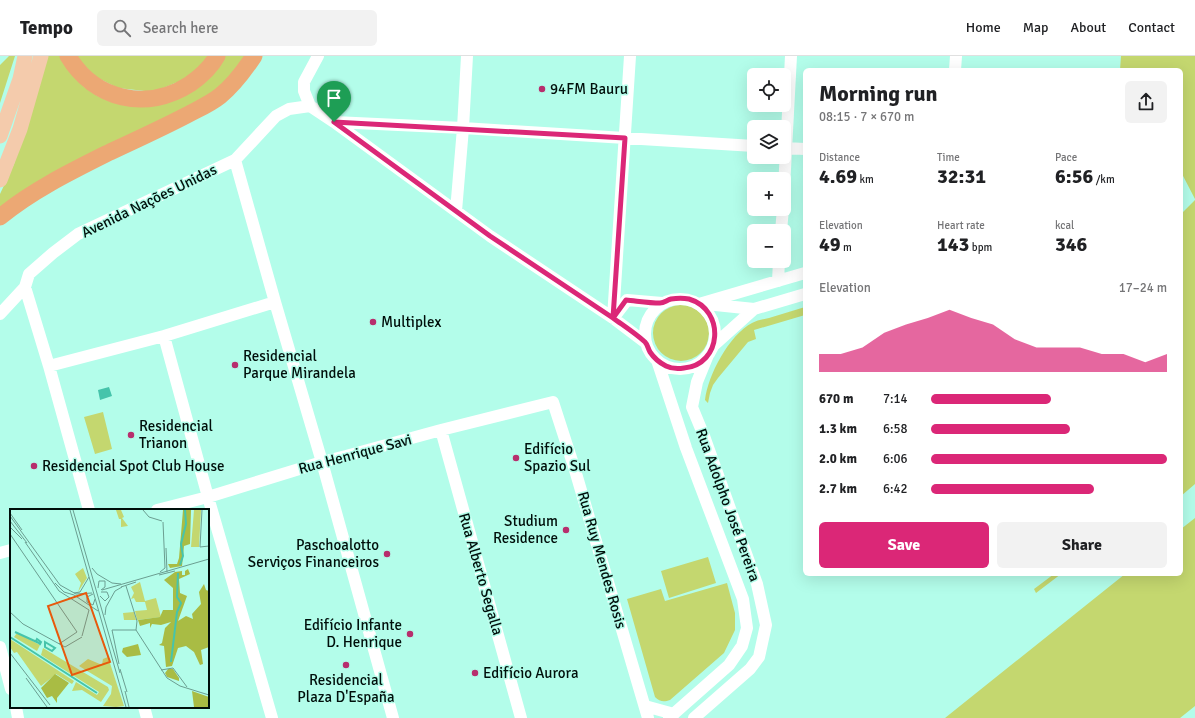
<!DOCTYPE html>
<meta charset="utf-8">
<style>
body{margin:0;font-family:Signika,sans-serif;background:#f2f2f2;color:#202124;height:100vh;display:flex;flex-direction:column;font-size:15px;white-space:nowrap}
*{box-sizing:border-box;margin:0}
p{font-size:13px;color:#757577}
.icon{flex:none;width:22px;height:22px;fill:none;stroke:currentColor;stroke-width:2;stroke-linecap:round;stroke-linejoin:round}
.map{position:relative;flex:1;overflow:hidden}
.sheet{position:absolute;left:803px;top:12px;width:380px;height:508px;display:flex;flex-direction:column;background:#fff;border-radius:6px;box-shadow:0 4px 16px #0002}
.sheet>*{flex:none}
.tools{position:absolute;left:747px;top:12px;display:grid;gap:8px}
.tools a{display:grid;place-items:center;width:44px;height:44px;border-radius:6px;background:#fff;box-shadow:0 4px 16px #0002;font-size:20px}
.pin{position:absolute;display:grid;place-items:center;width:34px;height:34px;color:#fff;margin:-41px -17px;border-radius:50% 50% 50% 0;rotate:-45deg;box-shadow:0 0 4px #0007}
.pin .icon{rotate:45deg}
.round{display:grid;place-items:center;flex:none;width:42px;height:42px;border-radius:6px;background:#f2f2f2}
.summary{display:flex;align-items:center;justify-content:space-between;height:68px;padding:0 16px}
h1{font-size:22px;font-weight:800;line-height:30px}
.metrics{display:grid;grid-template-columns:repeat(3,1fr);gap:6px;height:68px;padding:4px 16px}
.metrics div{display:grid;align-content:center}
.metrics b{font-size:20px;font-weight:800}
.metrics small{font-size:11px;font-weight:400}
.metrics p{font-size:11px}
.chart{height:112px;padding:8px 16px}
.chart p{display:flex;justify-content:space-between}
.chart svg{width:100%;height:72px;margin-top:4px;fill:#db2777;opacity:.7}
.primary-button{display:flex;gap:8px;margin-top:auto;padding:8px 16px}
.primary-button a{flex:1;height:46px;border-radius:6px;background:#db2777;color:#fff;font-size:16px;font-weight:800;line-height:46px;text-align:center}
.primary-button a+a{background:#f2f2f2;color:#202124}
ul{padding:0 16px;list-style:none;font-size:13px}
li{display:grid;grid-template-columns:64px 48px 1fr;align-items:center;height:30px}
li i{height:10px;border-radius:5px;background:#db2777}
header{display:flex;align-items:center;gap:24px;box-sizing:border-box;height:56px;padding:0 20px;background:#fff;border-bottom:1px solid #e0e0e0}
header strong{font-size:19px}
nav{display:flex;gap:22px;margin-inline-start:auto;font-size:14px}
.search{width:280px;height:36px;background:#f2f2f2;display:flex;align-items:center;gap:10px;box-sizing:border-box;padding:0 14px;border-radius:6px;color:#757577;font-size:15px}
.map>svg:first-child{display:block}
</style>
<header>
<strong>Tempo</strong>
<div class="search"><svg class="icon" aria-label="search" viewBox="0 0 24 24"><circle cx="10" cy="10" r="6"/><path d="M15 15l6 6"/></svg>Search here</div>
<nav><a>Home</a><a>Map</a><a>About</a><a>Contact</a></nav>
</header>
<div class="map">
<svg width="1195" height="662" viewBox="0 0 1195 662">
<rect width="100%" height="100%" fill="#b3fdea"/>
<!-- green -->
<path fill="#c4d76f" d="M9,0h6l-15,47v-38z
M47,0h13c10,19 25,35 44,43 10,4 21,5 31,7l88,-50h24l-32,36 -215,119v-17l14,-30z
M75,0h135l-21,21 -35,15 -36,-4 -22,-11z
M1121,0h74v143l-14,-27v-102h-61z
M1195,144v284l-14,12v-282z
M653 277a28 28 0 1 1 56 0a28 28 0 1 1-56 0Z
M805,251v8l-51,15 2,9 -8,3 -30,36 -5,7 -3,8 -2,10 -3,-3c3,-25 24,-65 47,-77 5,-3 12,-4 17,-5 12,-4 24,-7 36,-11z
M103,356l9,37 -17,5 -11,-37z
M1195,462v188l-15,12h-235l180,-144h56v-45z
M708,501l8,26 -47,15 -8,-27z
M1054,518h7l-25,19 -2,-4z
M727,527l8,30v17l-11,23 -54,47c-6,2 -10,2 -15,-3l-28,-98 34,-10 4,12z"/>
<!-- water -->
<path fill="#46c4ab" d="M109,331l3,9 -12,4 -2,-10z"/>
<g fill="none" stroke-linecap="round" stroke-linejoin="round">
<!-- minor -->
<path stroke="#fff" stroke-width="12" d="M955,14l1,-14
M310,50l24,16 156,114 123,82 33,25
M310,50l-6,-15v-9l14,-26
M334,66l129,6 291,18
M784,92l21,1
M235,104l40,142 47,160 71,256
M784,132l7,-132
M456,155l7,-83 4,-72
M781,175l2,-22
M778,225l1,-20
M25,231l24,79 40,144
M645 278a35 35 0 1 1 70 0a35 35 0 1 1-70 0Z
M699,248l106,-31
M706,248l48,5 -40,36
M754,253l51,-15
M0,258l25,-27 4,-13 24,-21 25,-19 157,-74 41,-44 13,-7 21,-3
M614,261l13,-17 35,3
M613,262l17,-262
M164,280l44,161 64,221
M657,304l29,88 57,151 4,29 -5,18 -13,19 -60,53
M49,310l115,-30 111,-34
M441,374l80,288
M157,454l51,-13 114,-35 24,-6 95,-26 112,-28 22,68 73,248
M0,497l11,-3
M0,591l11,42
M645,650l29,8
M16,651l2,11
M144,651l3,11
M694,662l56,-49 9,-12 7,-32 -9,-41 -53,-148 -12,-29 5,-25 11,-27"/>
<!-- major -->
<path stroke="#f4cbac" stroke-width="15" d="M0,80l20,-57 5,-23
M0,124l20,-51 21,-73"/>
<!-- highway -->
<path stroke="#eca874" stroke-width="17" d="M68,0c26,44 79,56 122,28 10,-7 21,-17 27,-28
M0,161c33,-27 72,-46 110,-65 26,-12 52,-24 77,-37 11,-6 23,-11 33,-19 14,-11 24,-25 34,-40"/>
</g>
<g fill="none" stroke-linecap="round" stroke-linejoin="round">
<!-- route casing -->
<g stroke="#fff" stroke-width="8">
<path id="route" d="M334,66l156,114 123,82 13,-18c11,1 23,3 34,3 4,0 7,-3 11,-4 6,-1 13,-1 18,0 37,11 33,66 -5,69 -6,1 -12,1 -18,-2 -6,-3 -12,-8 -16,-14 -2,-3 -2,-7 -5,-10 -10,-9 -21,-16 -32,-24l12,-180 -291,-16"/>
</g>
<!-- route -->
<use href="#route" stroke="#db2777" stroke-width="5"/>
</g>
<!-- markers -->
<g fill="#b72e6d" stroke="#b3fdea" stroke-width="1.5">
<circle cx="542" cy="33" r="4"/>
<circle cx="373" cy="266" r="4"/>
<circle cx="235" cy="309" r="4"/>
<circle cx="131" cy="379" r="4"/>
<circle cx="516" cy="402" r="4"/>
<circle cx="34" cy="410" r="4"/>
<circle cx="566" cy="474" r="4"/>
<circle cx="387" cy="498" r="4"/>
<circle cx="410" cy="578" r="4"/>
<circle cx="346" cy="609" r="4"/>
<circle cx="475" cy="617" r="4"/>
</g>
<g text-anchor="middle" stroke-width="3" stroke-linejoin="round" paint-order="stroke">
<!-- poi labels -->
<g font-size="15" fill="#000f0b" stroke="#b3fdea" text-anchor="start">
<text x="550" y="38">94FM Bauru</text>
<text x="381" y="271">Multiplex</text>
<text x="243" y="305">Residencial<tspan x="243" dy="17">Parque Mirandela</tspan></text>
<text x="139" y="375">Residencial<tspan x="139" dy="17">Trianon</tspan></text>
<text x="524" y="398">Edifício<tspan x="524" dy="17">Spazio Sul</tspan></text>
<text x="42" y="415">Residencial Spot Club House</text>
<text x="558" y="470" text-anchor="end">Studium<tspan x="558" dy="17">Residence</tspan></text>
<text x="379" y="494" text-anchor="end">Paschoalotto<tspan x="379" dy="17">Serviços Financeiros</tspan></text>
<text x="402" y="574" text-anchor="end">Edifício Infante<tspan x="402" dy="17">D. Henrique</tspan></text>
<text x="483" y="622">Edifício Aurora</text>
<text x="346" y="629" text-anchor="middle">Residencial<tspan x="346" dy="17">Plaza D'España</tspan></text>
</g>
<!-- street labels -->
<g font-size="15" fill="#000f0b" stroke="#b3fdea">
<text transform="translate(149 145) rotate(-26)" y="5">Avenida Nações Unidas</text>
<text transform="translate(355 398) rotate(-15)" y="5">Rua Henrique Savi</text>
<text transform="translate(728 449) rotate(70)" y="5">Rua Adolpho José Pereira</text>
<text transform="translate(602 504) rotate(74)" y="5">Rua Ruy Mendes Rosis</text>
<text transform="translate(481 518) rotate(74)" y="5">Rua Alberto Segalla</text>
</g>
</g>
<!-- overview -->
<g transform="translate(10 453)">
<rect width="199" height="199" fill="#b3fdea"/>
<path d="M106,1h5l3,7 -2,1 6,8 -7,1v-8h-2zM184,1h7l-2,37h-8zM73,59l4,10 -9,14 3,-9 -6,-9zM130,73l5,19 11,-3 5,19 -24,3 -2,-9 12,-1 -2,-8h-9l-2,-4 -3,1 3,-6 -3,-6zM124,103l2,8h-12l-1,-7zM7,124l23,12 -3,6 -23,-14zM0,130l64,42 -2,3 -16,-10 -15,12 -24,-34 -3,1 -4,-6zM33,139l65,39 1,3 -8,12 -19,-12 -10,1 4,-9 21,13 2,-3 -58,-37zM98,148l16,49 -8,1 -13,-1 8,-12 1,-8 -33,-20 9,-7 14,6 1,-6z" fill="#c4d76f"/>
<path d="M173,1h8l-1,34 -6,2 -2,20 -12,2 -2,-4h9l2,-6zM178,60l2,5 -11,5 1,14 7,3 -9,25 8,-5 7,3 -1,-5 9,-10 -2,-12 5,-8 2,6 3,1v56l-8,3 2,14 -3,1 -6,-13 -8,-6 -8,2 -6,18 -6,1 -2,-21 -5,-1 3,-2 3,-15 6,-6 -10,3 -9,-1 -2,4v-5l-10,3 -2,-6 22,-3 3,-7h10v-22l-9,-8 11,-8 7,-1v4h3v-4zM128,135l3,11 -14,2 -5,-5 1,-4zM158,160h5l6,9v3l-12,-4 -2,-4zM45,165l14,9 -12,15v5l-5,-7 -5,2 -6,-10zM182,182l17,6v10h-15z" fill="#a9bc44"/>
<path fill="none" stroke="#46c4ab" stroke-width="2" d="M170,56l3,-9 -2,-12 5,-20 -1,-14M5,123l24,11M0,128l87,56M27,130l4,3 -1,2 -4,-3zM35,133l10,6 -3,3 -7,-4zM161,153l6,-50 4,-9 -4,-6 1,-24"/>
<path fill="none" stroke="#6b9e91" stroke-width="1" d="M60,1l56,197M63,1l47,163M133,1l6,7 13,4M192,1l-2,37 9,-1M0,4l12,17M0,7l50,69 16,9 16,-1M0,12l17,22M0,18l12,12M0,25l67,98 -18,12M15,33l34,49 30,19 -7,26M156,39l1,24M82,59l5,6 15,9 9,1M150,63l5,-4 -2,-46M149,66l16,-4M45,74l9,9 10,3M116,77l11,35 -1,9M111,78l15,-5M88,79l1,-7h6v6l-4,3M92,81l107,-31M64,84l6,-1 9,-15M83,85l-6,3v5l6,3 2,-6M64,86l24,16M90,87l5,5 4,-4 -2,-5h-6M0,103l13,12 42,23 17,-10M95,106l1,-8 9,-16 7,-4M126,121l31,48 13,8 29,9M0,144l40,52M109,155l-7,-34h24M110,160l7,23M151,161l12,-2 14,19M16,169l21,29M115,182l4,16"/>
<path fill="#e8590c" fill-opacity="0.15" stroke="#e8590c" stroke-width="2" d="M76,84l24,69 -38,13 -24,-69z"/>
<rect width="199" height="199" fill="none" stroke="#000f0b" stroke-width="2"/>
</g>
</svg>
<div class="tools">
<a><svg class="icon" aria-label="locate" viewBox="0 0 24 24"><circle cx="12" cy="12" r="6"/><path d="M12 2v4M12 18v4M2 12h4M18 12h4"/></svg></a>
<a><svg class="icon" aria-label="layers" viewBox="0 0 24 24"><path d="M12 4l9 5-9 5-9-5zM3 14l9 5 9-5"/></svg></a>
<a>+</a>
<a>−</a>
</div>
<div class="pin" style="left:334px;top:66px;background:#1e9e55"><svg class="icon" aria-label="arrive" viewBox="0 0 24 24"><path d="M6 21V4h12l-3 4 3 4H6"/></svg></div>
<section class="sheet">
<div class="summary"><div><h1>Morning run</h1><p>08:15 · 7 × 670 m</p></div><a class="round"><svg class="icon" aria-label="share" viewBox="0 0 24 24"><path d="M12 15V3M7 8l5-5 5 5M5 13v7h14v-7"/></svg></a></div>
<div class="metrics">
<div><p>Distance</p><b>4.69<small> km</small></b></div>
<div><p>Time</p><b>32:31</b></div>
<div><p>Pace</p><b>6:56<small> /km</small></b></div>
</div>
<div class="metrics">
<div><p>Elevation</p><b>49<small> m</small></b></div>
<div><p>Heart rate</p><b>143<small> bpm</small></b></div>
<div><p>kcal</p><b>346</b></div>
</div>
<div class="chart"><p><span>Elevation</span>17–24 m</p>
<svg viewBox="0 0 160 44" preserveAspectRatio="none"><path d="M0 44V33L10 33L20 29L30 20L40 15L50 11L60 6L70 11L80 15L90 24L100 29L110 29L120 29L130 33L140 33L150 38L160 33V44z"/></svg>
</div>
<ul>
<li><b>670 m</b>7:14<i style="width:51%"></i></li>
<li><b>1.3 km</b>6:58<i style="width:59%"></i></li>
<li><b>2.0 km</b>6:06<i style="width:100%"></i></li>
<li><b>2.7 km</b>6:42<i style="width:69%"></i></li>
</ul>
<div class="primary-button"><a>Save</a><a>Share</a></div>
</section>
</div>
